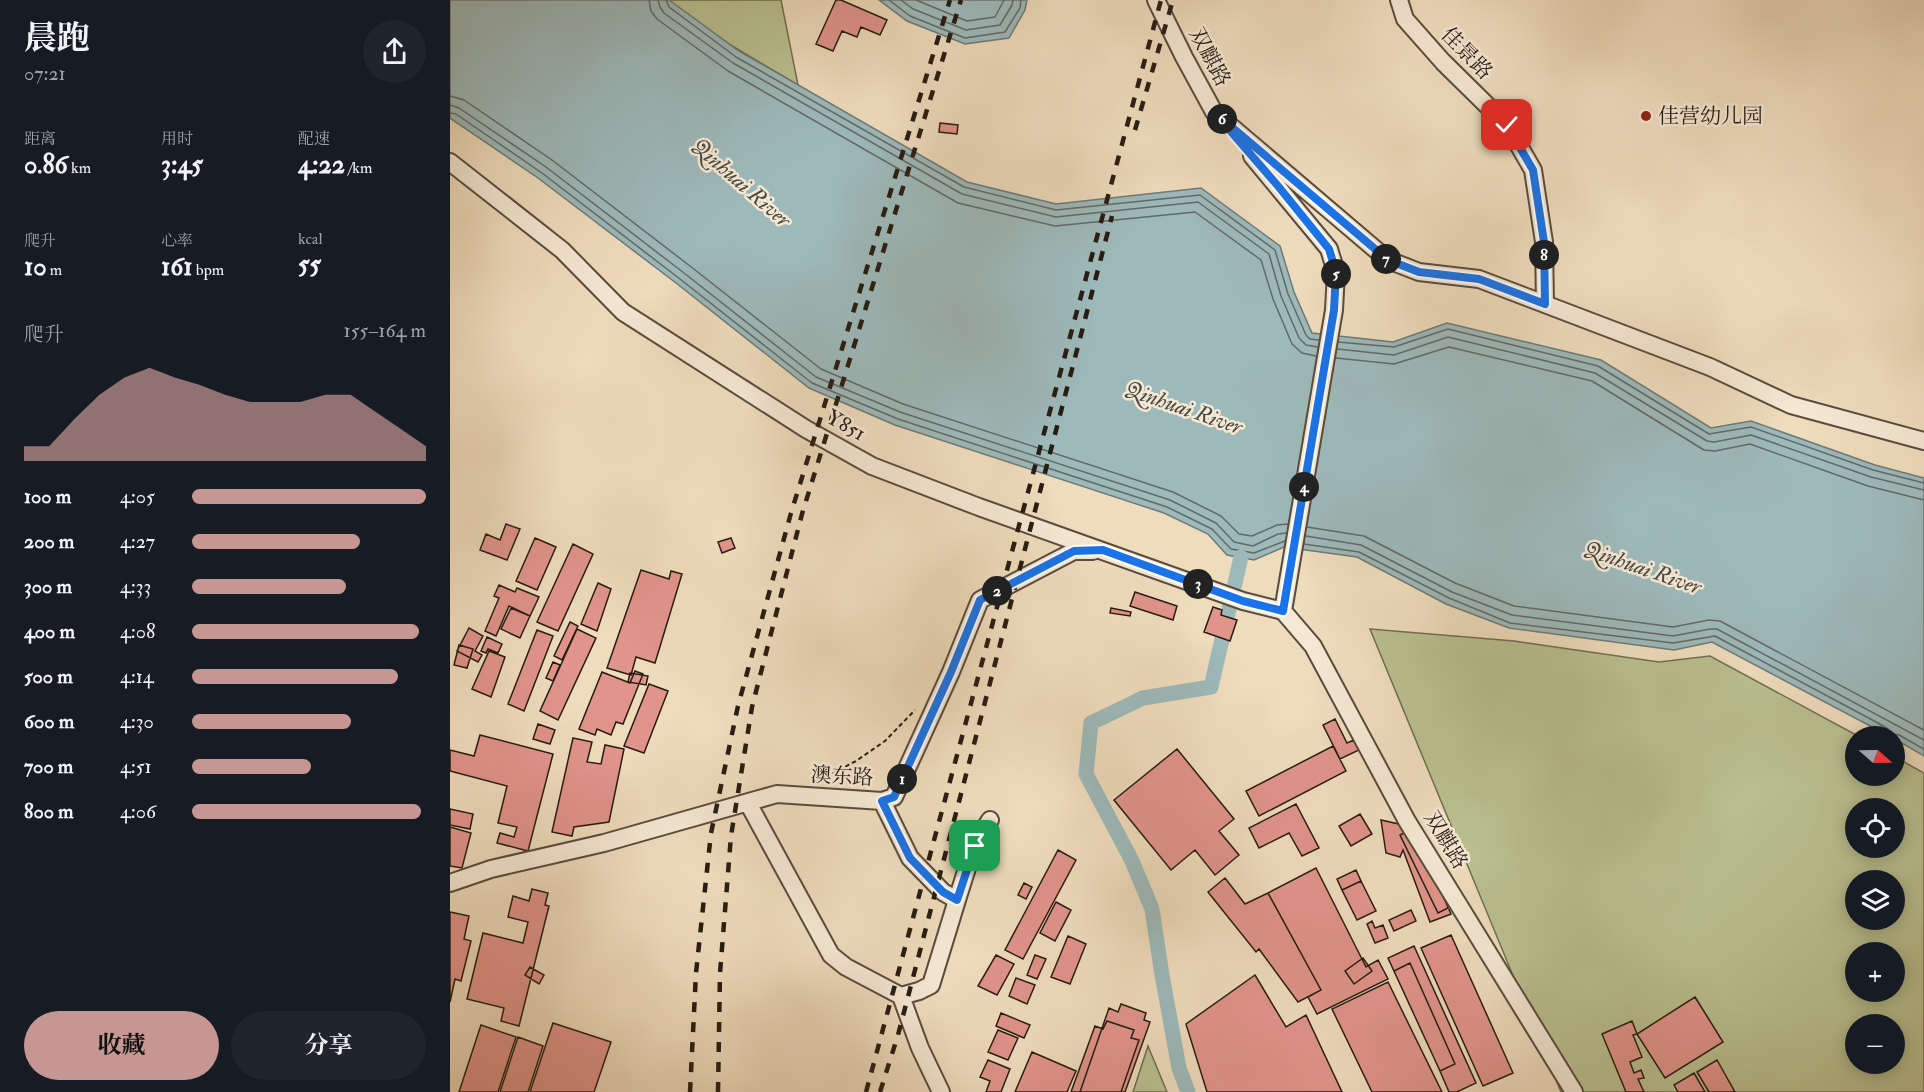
<!DOCTYPE html>
<html lang="zh">
<meta charset="utf-8">
<style>
body{margin:0;font-family:"IM FELL Double Pica","Noto Serif SC",serif;background:#20242c;color:#f1f3f6;height:100vh;display:flex;flex-direction:column;font-size:22px;white-space:nowrap}
*{box-sizing:border-box;margin:0}
p{font-size:20px;color:#9ea1a6}
.icon{flex:none;width:33px;height:33px;fill:none;stroke:currentColor;stroke-width:2;stroke-linecap:round;stroke-linejoin:round}
.map{position:relative;flex:1;overflow:hidden}
.drawer{display:flex;flex-direction:column;background:#171b24;width:450px}
.drawer>*{flex:none}
.needle{width:39px;rotate:110deg}
.controls{position:absolute;left:1395px;top:726px;display:grid;gap:12px}
.controls a{display:grid;place-items:center;width:60px;height:60px;border-radius:50%;background:#171b24;box-shadow:0 3px 15px #0003;font-size:30px}
.pin{position:absolute;display:grid;place-items:center;width:51px;height:51px;color:#fff;margin:-26px;border-radius:12px;box-shadow:0 3px 9px #0006}
.km{position:absolute;width:30px;height:30px;margin:-15px;border-radius:50%;background:#222;color:#fff;font-size:16px;line-height:30px;text-align:center}
.round{display:grid;place-items:center;flex:none;width:63px;height:63px;border-radius:32px;background:#20242c}
.head{display:flex;align-items:center;justify-content:space-between;height:102px;padding:0 24px}
h1{font-size:33px;font-weight:700;line-height:45px}
.metrics{display:grid;grid-template-columns:repeat(3,1fr);gap:9px;height:102px;padding:6px 24px}
.metrics div{display:grid;align-content:center}
.metrics b{font-size:26px;font-weight:700}
.metrics small{font-size:16px;font-weight:400}
.metrics p{font-size:16px}
.chart{height:168px;padding:12px 24px}
.chart p{display:flex;justify-content:space-between}
.chart svg{width:100%;height:108px;margin-top:6px;fill:#c59692;opacity:.7}
.cta{display:flex;gap:12px;margin-top:auto;padding:12px 24px}
.cta a{flex:1;height:69px;border-radius:36px;background:#c59692;color:#111;font-size:24px;font-weight:700;line-height:69px;text-align:center}
.cta a+a{background:#20242c;color:#f1f3f6}
ul{padding:0 24px;list-style:none;font-size:20px}
li{display:grid;grid-template-columns:96px 72px 1fr;align-items:center;height:45px}
li i{height:15px;border-radius:8px;background:#c59692}
main{display:flex;flex:1;min-height:0}
.map>svg:first-child{display:block}
</style>
<main>
<section class="drawer">
<div class="head"><div><h1>晨跑</h1><p>07:21</p></div><a class="round"><svg class="icon" aria-label="share" viewBox="0 0 24 24"><path d="M12 15V3M7 8l5-5 5 5M5 13v7h14v-7"/></svg></a></div>
<div class="metrics">
<div><p>距离</p><b>0.86<small> km</small></b></div>
<div><p>用时</p><b>3:45</b></div>
<div><p>配速</p><b>4:22<small> /km</small></b></div>
</div>
<div class="metrics">
<div><p>爬升</p><b>10<small> m</small></b></div>
<div><p>心率</p><b>161<small> bpm</small></b></div>
<div><p>kcal</p><b>55</b></div>
</div>
<div class="chart"><p><span>爬升</span>155–164 m</p>
<svg viewBox="0 0 160 44" preserveAspectRatio="none"><path d="M0 44V38L10 38L20 27L30 17L40 10L50 6L60 10L70 13L80 17L90 20L100 20L110 20L120 17L130 17L140 24L150 31L160 38V44z"/></svg>
</div>
<ul>
<li><b>100 m</b>4:05<i style="width:100%"></i></li>
<li><b>200 m</b>4:27<i style="width:72%"></i></li>
<li><b>300 m</b>4:33<i style="width:66%"></i></li>
<li><b>400 m</b>4:08<i style="width:97%"></i></li>
<li><b>500 m</b>4:14<i style="width:88%"></i></li>
<li><b>600 m</b>4:30<i style="width:68%"></i></li>
<li><b>700 m</b>4:51<i style="width:51%"></i></li>
<li><b>800 m</b>4:06<i style="width:98%"></i></li>
</ul>
<div class="cta"><a>收藏</a><a>分享</a></div>
</section>
<div class="map">
<svg width="1474" height="1092" viewBox="0 0 1474 1092">
<rect width="100%" height="100%" fill="#efdcbd"/>
<filter id="stains"><feTurbulence type="fractalNoise" baseFrequency=".00333" numOctaves="4"/><feColorMatrix values="0 0 0 0 .2 0 0 0 0 .09 0 0 0 0 .02 0 0 0 .5 -.17"/></filter>
<radialGradient id="worn" r=".72"><stop offset=".6" stop-color="#630" stop-opacity="0"/><stop offset="1" stop-color="#630" stop-opacity=".3"/></radialGradient>
<!-- green -->
<path fill="#bac090" stroke="#706e51" stroke-width="1.5" fill-rule="evenodd" d="M215,0h116l17,85 -69,-41z
M920,629l144,12 145,21 51,-6 148,80h-2v40h38l1,-19 29,16v319h-363zM1406,808h38v40h-38zM1406,880h38v40h-38zM1406,952h38v40h-38zM1406,1024h38v40h-38z
M698,1046l19,46h-34z"/>
<!-- water -->
<path fill="#9db9ba" stroke="#6e7a77" stroke-width="1.5" d="M0,0h219l70,51 228,131 89,22 145,-16 79,58 14,46 18,41 81,9 54,-19 154,37 110,68 40,-7 124,44 49,13v278l-29,-17 -1,-3h-5l-177,-94 -38,8 -165,-22 -63,-24 -89,-47 -73,-10 -30,13 -27,-5 -19,-21 -44,-21 -269,-88 -86,-37 -133,-105 -138,-105 -88,-60z
M429,0h148l-2,10 -16,28 -44,6 -58,-23z"/>
<g fill="none" stroke-linecap="round" stroke-linejoin="round">
<!-- shore -->
<path stroke="#626a66" stroke-width="1.5" d="M199,0l2,11 6,8 71,52 230,132 97,23 140,-14 66,48 12,39 19,45 10,9 14,3
M208,0l2,7 4,6 69,50 229,131 94,23 142,-15 71,52 12,42 18,42 7,7 12,2
M216,0l3,7 67,50 228,130 92,23 144,-15 75,55 13,44 18,41 4,4 9,1
M439,0l21,16 55,22 40,-6 15,-24 1,-8
M451,0l12,9 53,21 34,-5 12,-20 1,-5
M466,0l51,21 28,-4 9,-17
M0,96l14,4 88,60 138,106 131,103 82,35 270,88 48,24 18,18 13,2 25,-11 11,-1
M0,105l9,3 87,59 138,106 132,104 84,35 270,88 46,23 18,19 19,4 25,-12 8,-1
M0,113l6,1 86,59 138,106 132,104 86,36 269,88 45,22 19,20 23,4 31,-12
M888,342l56,5 54,-18 150,37 111,68 42,-7 122,43 51,13
M887,349l57,6 54,-18 147,36 112,68 7,1 37,-7 120,42 53,13
M886,358l58,6 55,-17 143,34 112,69 11,1 35,-7 118,42 56,14
M857,527l57,9 91,47 59,23 159,21 36,-7 11,1 204,109
M856,536l55,9 91,47 60,23 161,21 37,-7h7l207,111
M854,544l55,8 90,46 61,25 163,20 42,-7 163,87 10,6 4,5 7,1 25,14"/>
<!-- canal -->
<path stroke="#9db9ba" stroke-width="15" d="M738,1092l-9,-24 -17,-93 -10,-66 -20,-48 -46,-87 5,-51 52,-25 68,-11 30,-130"/>
</g>
<!-- building -->
<path fill="#e1948b" stroke="#271c12" stroke-width="1.5" d="M386,0h5l46,20 -7,15 -19,-8 -4,10 -15,-6 -9,20 -17,-7z
M490,123l18,2 -1,9 -18,-2z
M56,524l14,5 -13,31 -27,-10 6,-16 14,6z
M85,538l21,9 -19,43 -21,-9z
M281,538l4,10 -13,5 -4,-11z
M123,544l20,10 -35,77 -21,-9z
M191,570l28,9 2,-8 11,3 -27,89 -19,-6 -5,18 -24,-7z
M148,583l13,6 -14,42 -16,-7z
M49,585l16,7 2,-4 22,9 -9,19 -21,-10 -13,30 -11,-5 14,-33 -5,-2z
M685,592l42,14 -4,14 -43,-14z
M763,607l9,3 -1,5 16,5 -7,21 -26,-9z
M61,608l19,8 -10,22 -19,-9z
M661,608l20,4 -1,4 -20,-3z
M120,622l8,4 -16,34 -8,-4z
M19,628l14,8 -8,15 7,4 -4,7 -21,-11z
M127,629l19,9 -38,82 -18,-9z
M87,630l16,6 -29,75 -16,-7z
M37,637l15,7 -4,9 -10,-4 -2,4 -5,-2z
M9,645l14,4 -6,19 -13,-3z
M39,651l16,6 -14,40 -19,-8z
M103,662l7,3 -7,16 -7,-3z
M185,671l8,3 -20,50 -7,-2 -5,13 -14,-6 -2,6 -16,-6 23,-57 28,11z
M180,673l18,3 -2,9 -18,-3z
M199,684l19,7 -24,62 -20,-7z
M885,719l12,24 7,-3 5,10 -19,9 -17,-34z
M88,724l17,6 -5,14 -17,-5z
M30,735l73,19 -25,97 -31,-8 3,-10 14,4 3,-10 -19,-4 9,-37 -57,-15v-21l24,6z
M123,738l19,4 -5,20 14,2 4,-19 19,4 -15,73 -35,5 -2,9 -20,-4z
M883,746l13,25 -87,45 -13,-25z
M727,749l57,70 -15,12 20,24 -24,20 -20,-25 -24,20 -57,-70z
M846,804l23,44 -17,8 -13,-23 -30,15 -10,-20z
M0,809l23,5 -3,15 -20,-4z
M910,814l12,20 -21,12 -12,-20z
M931,820l31,7 39,87 -21,8 -27,-72 -3,7 -14,-4z
M0,827l21,6 -9,35 -12,-2z
M962,829l38,78 -12,6 -38,-78z
M608,850l18,10 -53,99 -18,-9z
M866,868l50,99 12,-7 10,19 -71,35 -9,-17 13,-7 -53,-97z
M906,870l5,11 -19,9 -5,-11z
M775,878l20,26 23,-11 53,97 -23,12 -39,-53 -3,3 -48,-60z
M911,881l15,30 -19,9 -15,-30z
M574,883l8,4 -6,12 -8,-4z
M82,889l16,4 -3,12 4,1 -30,120 -18,-5 3,-13 -37,-9 16,-66 40,10 5,-21 -20,-5 5,-21 16,5z
M606,902l15,8 -16,31 -15,-8z
M961,910l5,11 -22,10 -5,-11z
M0,912l19,4 -5,23 7,2 -10,40 -6,-2 -5,23z
M922,921l3,7 8,-3 5,13 -13,5 -8,-19z
M1001,935l62,138 -30,13 -62,-138z
M618,936l18,8 -16,40 -19,-7z
M964,946l62,137 -19,9h-8l-9,-21 15,-7 -45,-101 -16,8 -6,-13z
M546,955l18,9 -17,31 -19,-9z
M585,955l11,4 -9,20 -10,-4z
M913,958l9,13 -18,13 -9,-13z
M960,963l45,101 -15,7 -46,-100z
M80,967l14,8 -5,9 -14,-9z
M805,975l31,52 20,-12 36,77h-135l-21,-68z
M566,978l19,7 -8,19 -18,-8z
M938,982l54,110h-70l-40,-83z
M1245,997l28,45 -58,36 -28,-44z
M671,1004l25,9 -2,7 6,2 -25,70h-45l29,-84 9,4z
M551,1013l29,12 -6,13 -28,-12z
M657,1021l27,9 -3,8 8,2 -18,52h-50l24,-66 8,3z
M1182,1021l5,13 -4,1 9,22 -12,5 4,11 7,-3 3,8 -6,1 6,13h-18l-24,-58z
M103,1023l58,19 -17,50h-64z
M31,1025l35,12 -18,55h-39z
M548,1030l20,8 -10,22 -20,-8z
M68,1037l25,9 -15,46h-28z
M582,1052l44,19 -9,21h-52z
M538,1060l22,9 -9,23h-15l4,-11 -10,-4z
M1267,1060l18,32h-26l-12,-20z
M1244,1073l11,19h-27l-4,-7z"/>
<g fill="none" stroke-linecap="round" stroke-linejoin="round">
<!-- minor casing -->
<g stroke="#594c3d" stroke-width="20">
<path id="minor" d="M706,0l28,57 30,55 7,8
M949,0l6,19 38,43 64,63 26,45 11,72 1,62
M764,112l174,148 31,12 60,7 231,88 81,38 133,36
M802,156l77,93 7,23 -2,38 -51,301
M0,162l112,88 61,62 183,117 66,37 107,41 264,94 40,10
M833,611l30,35 94,175 167,271
M432,801l28,57 33,34 14,8 -26,85 -12,6 -18,5
M298,803l83,152 15,12 55,29 19,52 21,44
M0,883l41,-14 113,-26 173,-49 105,7 12,-4 57,-125 29,-72 94,-49h19
M507,900l17,-54 16,-26"/>
</g>
<!-- path -->
<path stroke="#271c12" stroke-width="2" stroke-dasharray="4.5 3" stroke-linecap="butt" d="M369,781l37,-20 29,-20 30,-31"/>
<!-- minor -->
<use href="#minor" stroke="#f5e8d4" stroke-width="16"/>
<!-- rail -->
<path stroke="#271c12" stroke-width="4.5" stroke-dasharray="10 10" stroke-linecap="butt" d="M685,130l38,-130
M240,1092l6,-119 15,-140 27,-127 53,-193 159,-513
M268,1092l2,-119 11,-137 21,-129 50,-193 159,-514
M416,1092l295,-1092
M430,1092l18,-57 214,-819"/>
</g>
<g fill="none" stroke-linecap="round" stroke-linejoin="round">
<!-- route casing -->
<g stroke="#fff" stroke-width="12">
<path id="route" d="M525,846l-18,54 -14,-8 -33,-34 -28,-57 12,-4 57,-125 29,-72 94,-49 29,-1 140,51 40,10 51,-301 2,-38 -7,-23 -51,-63 -64,-74 174,148 31,12 60,7 66,25 -1,-62 -11,-72 -26,-45"/>
</g>
<!-- route -->
<use href="#route" stroke="#1a73e8" stroke-width="8"/>
</g>
<!-- markers -->
<circle fill="#8f2418" stroke="#f5e8d4" stroke-width="2" cx="1196" cy="116" r="6"/>
<g text-anchor="middle" stroke-width="5" stroke-linejoin="round" paint-order="stroke">
<!-- street labels -->
<g font-size="21" fill="#271c12" stroke="#f5e8d4">
<text transform="translate(1017 53) rotate(46)" y="7">佳景路</text>
<text transform="translate(760 57) rotate(62)" y="7">双麒路</text>
<text transform="translate(396 425) rotate(29)" y="7">Y851</text>
<text transform="translate(392 776) rotate(3)" y="7">澳东路</text>
<text transform="translate(996 840) rotate(59)" y="7">双麒路</text>
</g>
<!-- poi labels -->
<g font-size="21" fill="#271c12" stroke="#f5e8d4" text-anchor="start">
<text x="1208" y="123">佳营幼儿园</text>
</g>
<!-- water labels -->
<g font-size="22" font-style="italic" fill="#4a4b44" stroke="#f5e8d4">
<text transform="translate(292 182) rotate(41)" y="8">Qinhuai River</text>
<text transform="translate(734 407) rotate(19)" y="8">Qinhuai River</text>
<text transform="translate(1193 567) rotate(19)" y="8">Qinhuai River</text>
</g>
</g>
<rect width="100%" height="100%" filter="url(#stains)"/>
<rect width="100%" height="100%" fill="url(#worn)"/>
</svg>
<div class="controls">
<a><svg class="needle" viewBox="-14 -14 28 28"><path d="M0-13l5 13h-10z" fill="#e53935"/><path d="M0 13l5-13h-10z" fill="#9ea1a6"/></svg></a>
<a><svg class="icon" aria-label="locate" viewBox="0 0 24 24"><circle cx="12" cy="12" r="6"/><path d="M12 2v4M12 18v4M2 12h4M18 12h4"/></svg></a>
<a><svg class="icon" aria-label="layers" viewBox="0 0 24 24"><path d="M12 4l9 5-9 5-9-5zM3 14l9 5 9-5"/></svg></a>
<a>+</a>
<a>−</a>
</div>
<div class="pin" style="left:525px;top:846px;background:#1e9e55"><svg class="icon" aria-label="arrive" viewBox="0 0 24 24"><path d="M6 21V4h12l-3 4 3 4H6"/></svg></div>
<div class="pin" style="left:1057px;top:125px;background:#d93025"><svg class="icon" aria-label="check" viewBox="0 0 24 24"><path d="M5 12l5 5 9-10"/></svg></div>
<b class="km" style="left:452px;top:779px">1</b>
<b class="km" style="left:547px;top:591px">2</b>
<b class="km" style="left:748px;top:584px">3</b>
<b class="km" style="left:854px;top:487px">4</b>
<b class="km" style="left:886px;top:274px">5</b>
<b class="km" style="left:772px;top:119px">6</b>
<b class="km" style="left:936px;top:259px">7</b>
<b class="km" style="left:1094px;top:255px">8</b>
</div>
</main>
